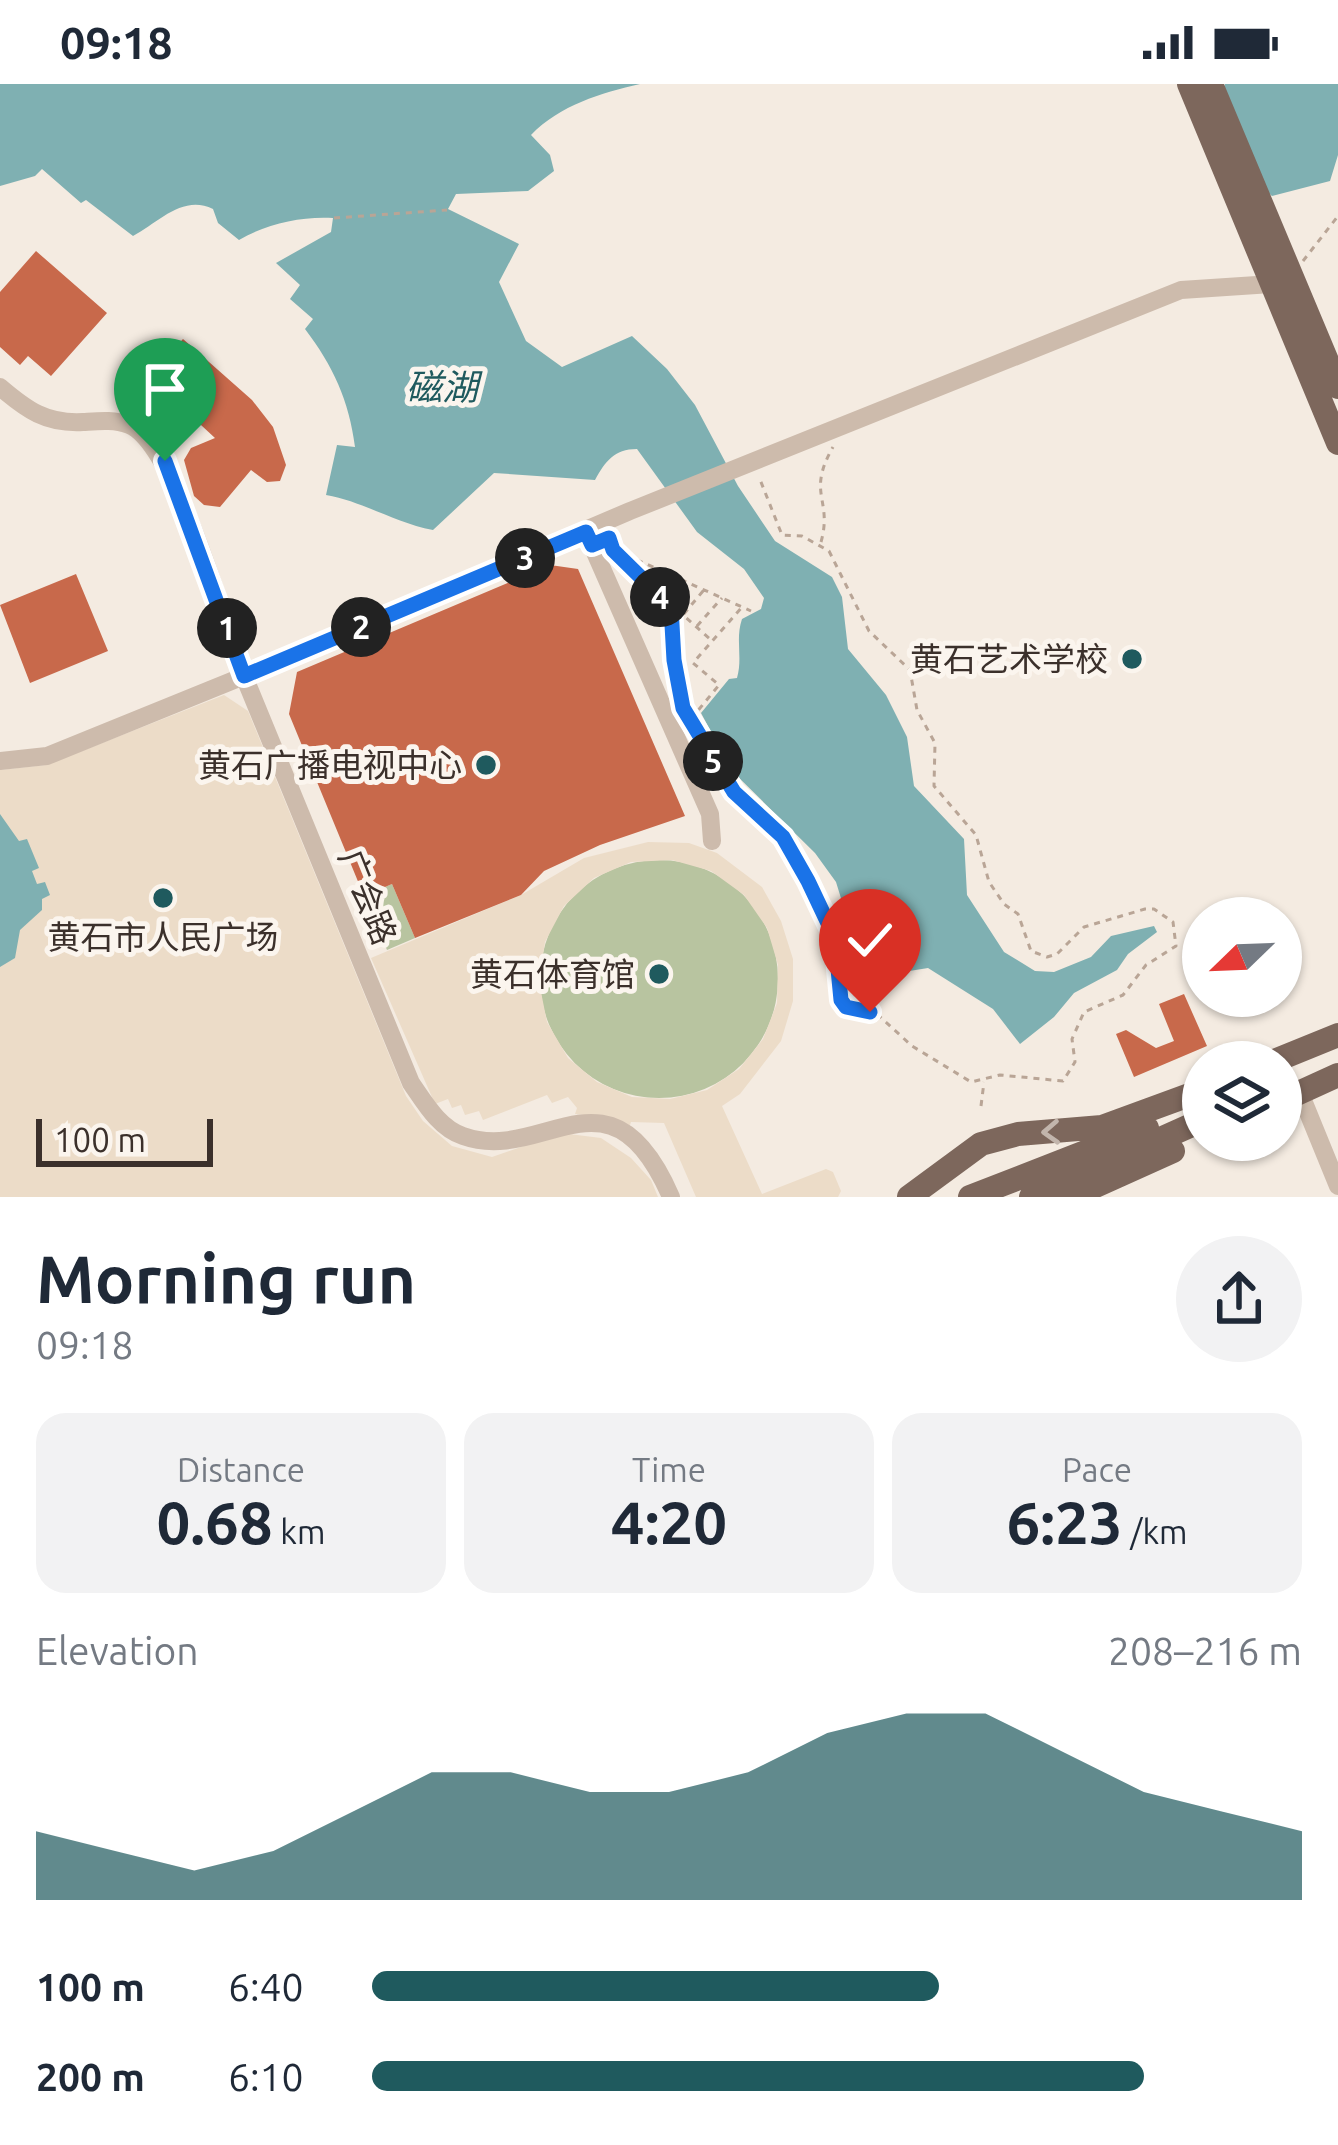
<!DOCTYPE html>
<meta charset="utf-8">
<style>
body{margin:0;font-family:Ubuntu,"Noto Sans SC",sans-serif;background:#f2f2f3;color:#1f2937;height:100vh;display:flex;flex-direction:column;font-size:45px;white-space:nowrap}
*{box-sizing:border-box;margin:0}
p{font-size:39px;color:#747a83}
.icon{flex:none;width:66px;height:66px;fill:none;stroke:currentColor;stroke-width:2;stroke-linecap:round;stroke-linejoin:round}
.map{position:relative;height:1113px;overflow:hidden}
.sheet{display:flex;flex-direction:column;background:#fff;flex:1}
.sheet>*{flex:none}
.needle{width:78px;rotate:247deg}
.controls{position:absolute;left:1182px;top:813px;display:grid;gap:24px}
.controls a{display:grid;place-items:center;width:120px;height:120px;border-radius:50%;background:#fff;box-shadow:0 3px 9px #0004;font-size:60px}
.scale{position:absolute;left:36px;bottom:30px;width:177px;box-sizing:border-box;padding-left:12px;border:6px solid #3b302b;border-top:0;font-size:33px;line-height:42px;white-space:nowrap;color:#3b302b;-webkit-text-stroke:9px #fbf5ee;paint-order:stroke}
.pin{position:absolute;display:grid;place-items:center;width:102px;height:102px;color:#fff;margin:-123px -51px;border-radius:50% 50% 50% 0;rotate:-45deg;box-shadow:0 0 12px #0007}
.pin .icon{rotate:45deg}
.km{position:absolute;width:60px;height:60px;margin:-30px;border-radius:50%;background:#222;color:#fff;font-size:33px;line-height:60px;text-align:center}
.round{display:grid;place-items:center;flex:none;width:126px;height:126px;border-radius:63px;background:#f2f2f3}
.overview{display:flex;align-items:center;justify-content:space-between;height:204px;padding:0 36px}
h1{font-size:66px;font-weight:600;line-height:90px}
.figures{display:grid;grid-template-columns:repeat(3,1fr);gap:18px;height:204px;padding:12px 36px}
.figures div{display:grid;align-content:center;border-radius:30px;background:#f2f2f3;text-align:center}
.figures b{font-size:60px;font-weight:600}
.figures small{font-size:33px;font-weight:400}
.figures p{font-size:33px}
.chart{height:336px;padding:24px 36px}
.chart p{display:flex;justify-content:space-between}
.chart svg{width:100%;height:216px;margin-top:12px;fill:#1f5a5e;opacity:.7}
ul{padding:0 36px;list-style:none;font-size:39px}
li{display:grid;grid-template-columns:192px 144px 1fr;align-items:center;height:90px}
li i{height:30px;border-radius:15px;background:#1f5a5e}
.status{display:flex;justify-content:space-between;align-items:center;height:84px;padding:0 60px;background:#fff;direction:ltr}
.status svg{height:33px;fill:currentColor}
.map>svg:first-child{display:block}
</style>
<div class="status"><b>09:18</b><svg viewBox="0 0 49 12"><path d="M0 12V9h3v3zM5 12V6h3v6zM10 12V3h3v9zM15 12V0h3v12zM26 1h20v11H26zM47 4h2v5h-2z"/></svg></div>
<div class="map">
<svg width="1338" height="1113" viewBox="0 0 1338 1113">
<rect width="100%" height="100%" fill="#f4ebe1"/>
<!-- green -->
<path fill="#b8c4a0" d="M540 895a119 119 0 1 1 238 0a119 119 0 1 1-238 0Z
M392,800l23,54 -28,12 -23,-54z"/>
<!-- plaza -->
<path fill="#ecdcc8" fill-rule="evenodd" d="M224,611l24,16 158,385 17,25 29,25 40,11 69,-24 40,5 30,20 20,22 7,17h-658v-427l46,-5z
M648,758l41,1 28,10 45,34 19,34 12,38v42l-12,40 -41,53 -18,12 40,88 64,-25 7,3 8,19 -3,6h-142l-32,-74 -33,-1 -2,6 -22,-10 -32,-4 2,-6 -9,-11 -16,6 -5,-8 -64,25 -4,-9 -14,4 -4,-10 -9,3 -4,-9 -13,5 -64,-146 150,-63 63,-37zM672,776l39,11 33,24 23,33 11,37 -1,38 -14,36 -24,30 -32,21 -37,9 -38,-2 -35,-15 -29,-24 -21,-36 -8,-40 6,-40 19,-36 30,-28 37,-16z"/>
<!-- water -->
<path fill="#7fb0b2" d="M0,0h640c-39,9 -80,21 -109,51l19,20 4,16 -26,20 -72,3 -8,15 71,35 -20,38 27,59 36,26 70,-31 35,33 28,36 43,81 37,55 57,36 10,20 6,52 38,46 21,42 7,49 50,53 3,56 37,57 31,19 19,1 37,-15 20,-21 43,-10 3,6 -29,22 -11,16 -43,23 -20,24 -34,27 -27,-35 -65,-41 -31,5 -15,19 -17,-16 -29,-94 -21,-29 -83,-82 -31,-58 28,-34 8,-1c6,-21 -2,-38 5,-59l19,-10 3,-11 -20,-29 -47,-37 -60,-83c-23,0 -32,13 -42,31l-101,-7 -61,57c-38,-7 -68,-28 -107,-35l11,-50 18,2c-6,-47 -22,-81 -50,-118l8,-10 -23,-20 10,-14 -24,-22 55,-31 2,-14c-31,-2 -67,6 -94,22l-21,-17 -5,-14c-30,-15 -54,13 -80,27l-47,-36 -5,3 -39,-34 -7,7 -35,10z
M1225,0h113v71l-8,26 -58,15 -30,-28 -22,-68z
M0,730l19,27 8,-2 12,29 -7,3 5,13 8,-2 5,13 -8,4v11l-22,20 -5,28 -15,9z"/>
<!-- building -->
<path fill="#c8694b" d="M36,167l71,62 -56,63 -23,-20 -8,9 -20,-18v-55z
M183,255l69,61 21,27 13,38 -6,16 -13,1 -16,-12 -31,37 -16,-2 -10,-9 -10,-36 7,-12 24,-10 -67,-62z
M550,481l28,4 107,247 -85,29 -56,26 -23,24 -106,43 -23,-54 -28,12 -75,-182 8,-42z
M76,490l32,77 -78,32 -30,-78z
M1184,910l23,52 -73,31 -18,-43 10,-4 30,18 18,-7 -15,-37z"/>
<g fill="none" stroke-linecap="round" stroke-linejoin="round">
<!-- path -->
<path stroke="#b9a596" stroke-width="3" stroke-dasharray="6 6" stroke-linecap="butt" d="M334,134l113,-8
M1303,177l35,-45
M608,454l5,12 58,57c3,69 16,134 65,187 32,34 53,48 75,93 9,18 21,38 26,59 5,20 -5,43 9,61l31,7 35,32 59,36 29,-7 63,6 12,-19 -3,-23 12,-27 39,-17 23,-30 30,-19 -3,-24 -19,-13h-9l-61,18 -27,27 -10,3 -16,-6 -13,-37 -14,-10 -15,-22 -13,-47 -42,-49 1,-43 -18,-33 -7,-40 -41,-39 -40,-80 -27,-15 -20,-1 -23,-58
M821,458c12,-43 -15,-48 12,-95
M615,466l136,61
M703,507l-20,24 28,25
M697,542l25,-28
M691,635l28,-34 -26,-22 49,-56
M981,1022l3,-24"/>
<!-- minor -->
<path stroke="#cdbbac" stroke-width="18" d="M0,303c27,23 46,37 83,35 15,-1 31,-3 46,3 46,19 96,199 115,251l386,-165 551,-221 91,-6
M586,448l124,282 2,27
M0,677l47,-5 197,-80 167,407c14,20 28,45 52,53 81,29 147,-80 208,61
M1300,1009l38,93"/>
<!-- major -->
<path stroke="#7d675c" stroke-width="24" d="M1189,0l149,359
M1211,0l127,303
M1272,978l66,-27
M1281,1017l57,-26
M909,1113l72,-53 37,-10 84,-7 101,-37
M970,1113l177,-69
M1031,1113l172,-77
M1071,1113l102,-46"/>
</g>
<!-- one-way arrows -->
<defs><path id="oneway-chevron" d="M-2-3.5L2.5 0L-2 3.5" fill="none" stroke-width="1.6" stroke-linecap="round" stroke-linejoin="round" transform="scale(3)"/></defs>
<use stroke="#c2b5ac" href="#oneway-chevron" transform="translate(1051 1048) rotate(177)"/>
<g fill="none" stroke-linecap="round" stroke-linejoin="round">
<!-- route casing -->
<g stroke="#fff" stroke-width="24">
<path id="route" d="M165,377l79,215 342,-144 6,13 17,-7 4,12 58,57 3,53 9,48 51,84 49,45 25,44 27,57 6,62 5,7 24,5"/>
</g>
<!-- route -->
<use href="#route" stroke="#1a73e8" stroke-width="15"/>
</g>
<!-- markers -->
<g fill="#1f5a5e" stroke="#fbf5ee" stroke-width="4.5">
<circle cx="1132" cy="575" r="12"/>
<circle cx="486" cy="681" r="12"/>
<circle cx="163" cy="814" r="12"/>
<circle cx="659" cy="890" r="12"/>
</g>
<g text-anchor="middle" stroke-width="10" stroke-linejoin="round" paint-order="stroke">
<!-- poi labels -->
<g font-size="33" fill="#3b302b" stroke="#fbf5ee" text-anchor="end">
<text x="1108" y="587">黄石艺术学校</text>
<text x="462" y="693">黄石广播电视中心</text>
<text x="163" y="865" text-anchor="middle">黄石市人民广场</text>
<text x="635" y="902">黄石体育馆</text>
</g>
<!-- street labels -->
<g font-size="33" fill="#3b302b" stroke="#fbf5ee">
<text transform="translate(368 813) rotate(68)" y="12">广会路</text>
</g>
<!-- water labels -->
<g font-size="36" font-style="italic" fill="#1f5a5e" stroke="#fbf5ee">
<text x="442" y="316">磁湖</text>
</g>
</g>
</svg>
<div class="controls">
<a><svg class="needle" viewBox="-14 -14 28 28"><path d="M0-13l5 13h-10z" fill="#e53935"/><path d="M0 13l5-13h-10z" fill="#747a83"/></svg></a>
<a><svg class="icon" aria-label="layers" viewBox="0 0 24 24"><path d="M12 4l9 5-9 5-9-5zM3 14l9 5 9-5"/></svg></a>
</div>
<div class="scale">100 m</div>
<div class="pin" style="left:165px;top:377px;background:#1e9e55"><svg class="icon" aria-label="arrive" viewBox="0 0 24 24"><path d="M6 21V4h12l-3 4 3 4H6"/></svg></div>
<div class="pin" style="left:870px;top:928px;background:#d93025"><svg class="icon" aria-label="check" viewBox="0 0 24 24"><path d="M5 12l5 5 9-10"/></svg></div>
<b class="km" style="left:227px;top:544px">1</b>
<b class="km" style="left:361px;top:543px">2</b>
<b class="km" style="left:525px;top:474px">3</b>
<b class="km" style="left:660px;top:513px">4</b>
<b class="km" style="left:713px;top:677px">5</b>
</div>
<section class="sheet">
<div class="overview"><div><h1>Morning run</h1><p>09:18</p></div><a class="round"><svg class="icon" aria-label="share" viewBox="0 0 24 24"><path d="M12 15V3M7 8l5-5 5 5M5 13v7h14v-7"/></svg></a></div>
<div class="figures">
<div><p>Distance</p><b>0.68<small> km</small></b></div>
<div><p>Time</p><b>4:20</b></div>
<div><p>Pace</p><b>6:23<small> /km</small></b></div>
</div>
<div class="chart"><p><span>Elevation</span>208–216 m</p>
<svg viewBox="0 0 160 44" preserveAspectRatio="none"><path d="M0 44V30L10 34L20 38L30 34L40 26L50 18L60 18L70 22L80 22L90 18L100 10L110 6L120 6L130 14L140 22L150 26L160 30V44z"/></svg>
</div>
<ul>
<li><b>100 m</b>6:40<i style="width:61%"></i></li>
<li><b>200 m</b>6:10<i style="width:83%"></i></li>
</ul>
</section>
